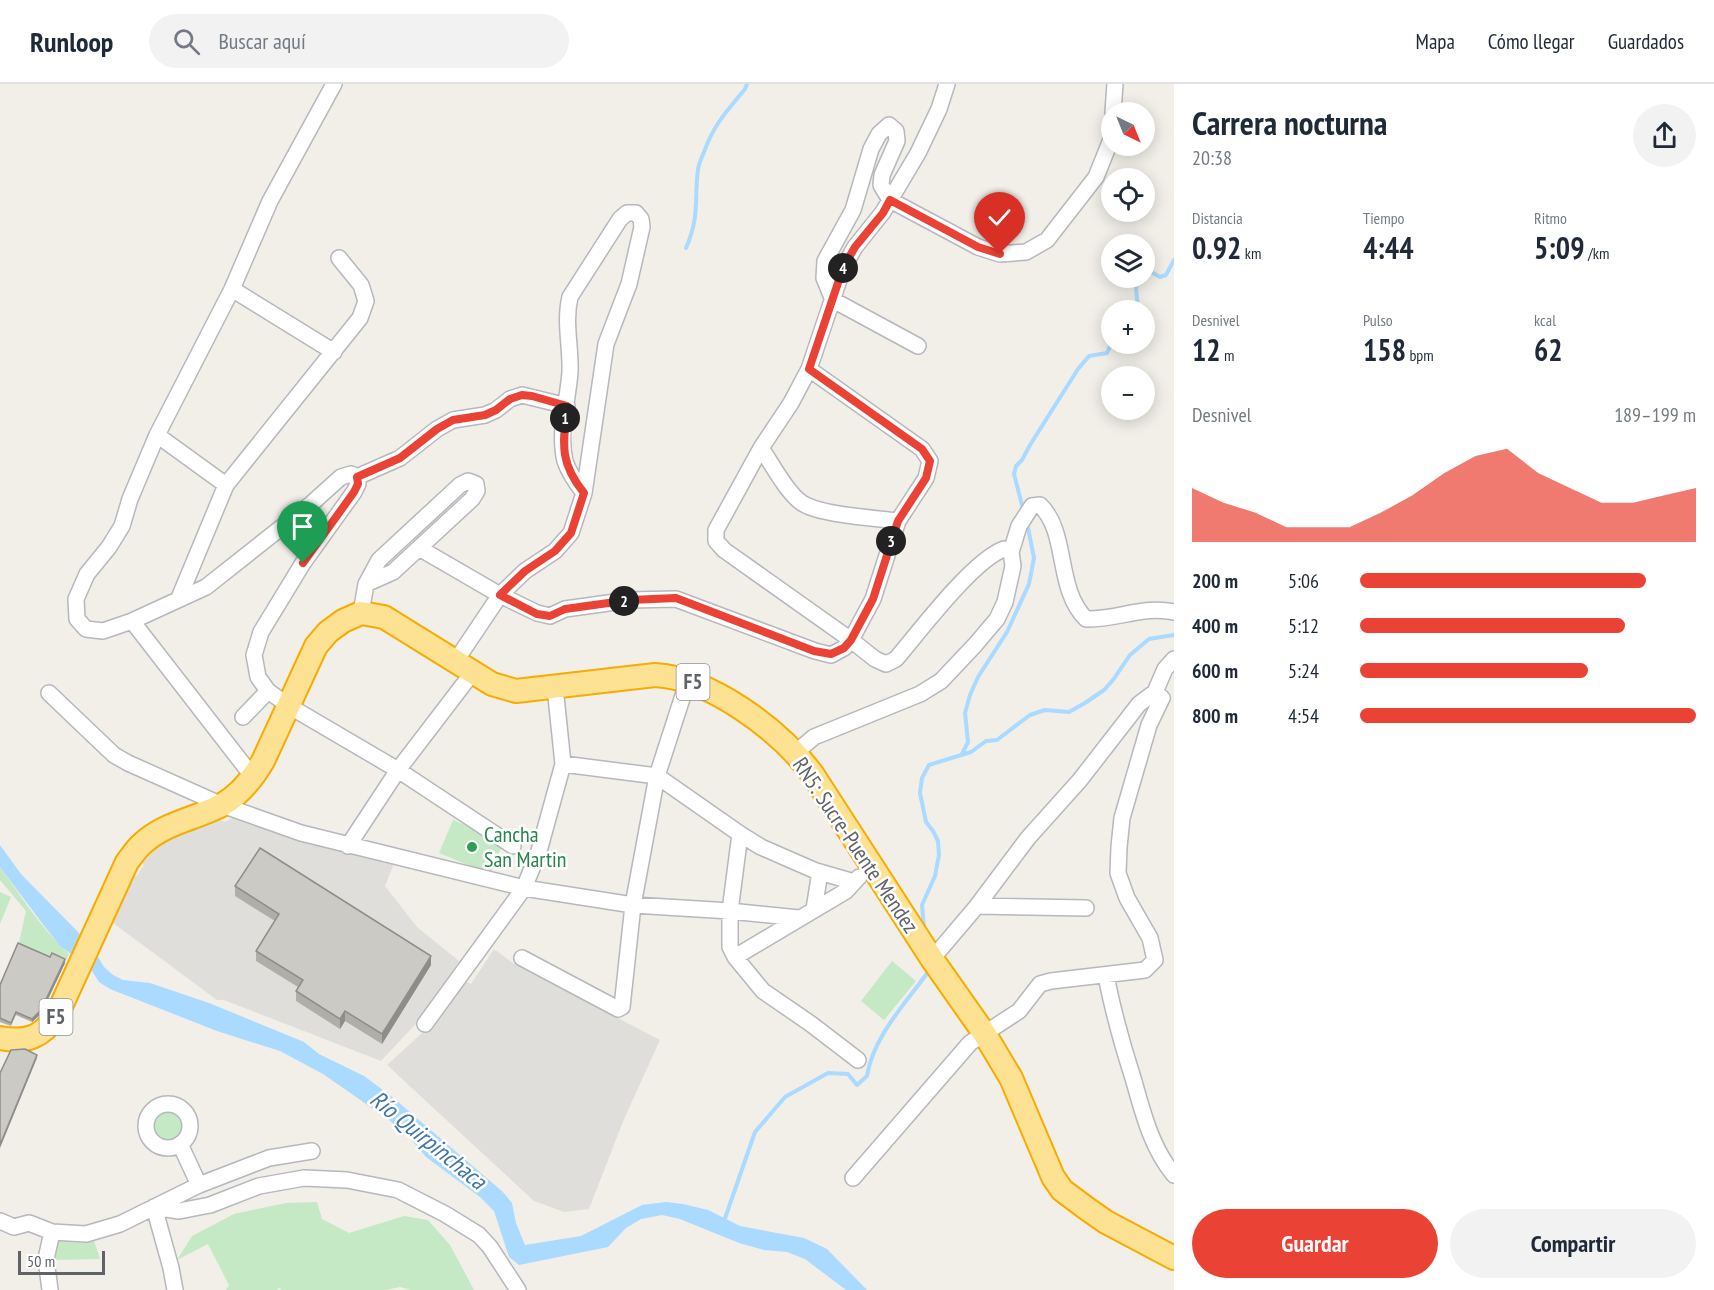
<!DOCTYPE html>
<html lang="es">
<meta charset="utf-8">
<style>
body{margin:0;font-family:"PT Sans Narrow",sans-serif;background:#f2f2f3;color:#1f2937;height:100vh;display:flex;flex-direction:column;font-size:22px;white-space:nowrap}
*{box-sizing:border-box;margin:0}
p{font-size:20px;color:#747a83}
.icon{flex:none;width:33px;height:33px;fill:none;stroke:currentColor;stroke-width:2;stroke-linecap:round;stroke-linejoin:round}
.map{position:relative;flex:1;overflow:hidden}
.drawer{display:flex;flex-direction:column;background:#fff;width:540px}
.drawer>*{flex:none}
.needle{width:39px;rotate:137deg}
.fabs{position:absolute;left:1101px;top:18px;display:grid;gap:12px}
.fabs a{display:grid;place-items:center;width:54px;height:54px;border-radius:50%;background:#fff;box-shadow:0 3px 15px #0003;font-size:30px}
.scale{position:absolute;left:18px;bottom:15px;width:87px;box-sizing:border-box;padding-left:6px;border:3px solid #5f6368;border-top:0;font-size:16px;line-height:21px;white-space:nowrap;color:#5f6368;-webkit-text-stroke:4px #fff;paint-order:stroke}
.pin{position:absolute;display:grid;place-items:center;width:51px;height:51px;color:#fff;margin:-62px -26px;border-radius:50% 50% 50% 0;rotate:-45deg;box-shadow:0 0 6px #0007}
.pin .icon{rotate:45deg}
.km{position:absolute;width:30px;height:30px;margin:-15px;border-radius:50%;background:#222;color:#fff;font-size:16px;line-height:30px;text-align:center}
.round{display:grid;place-items:center;flex:none;width:63px;height:63px;border-radius:32px;background:#f2f2f3}
.summary{display:flex;align-items:center;justify-content:space-between;height:102px;padding:0 18px}
h1{font-size:33px;font-weight:700;line-height:45px}
.stats{display:grid;grid-template-columns:repeat(3,1fr);gap:9px;height:102px;padding:6px 18px}
.stats div{display:grid;align-content:center}
.stats b{font-size:30px;font-weight:700}
.stats small{font-size:16px;font-weight:400}
.stats p{font-size:16px}
.chart{height:168px;padding:12px 18px}
.chart p{display:flex;justify-content:space-between}
.chart svg{width:100%;height:108px;margin-top:6px;fill:#ea4335;opacity:.7}
.button{display:flex;gap:12px;margin-top:auto;padding:12px 18px}
.button a{flex:1;height:69px;border-radius:36px;background:#ea4335;color:#fff;font-size:24px;font-weight:700;line-height:69px;text-align:center}
.button a+a{background:#f2f2f3;color:#1f2937}
ul{padding:0 18px;list-style:none;font-size:20px}
li{display:grid;grid-template-columns:96px 72px 1fr;align-items:center;height:45px}
li i{height:15px;border-radius:8px;background:#ea4335}
header{display:flex;align-items:center;gap:36px;box-sizing:border-box;height:84px;padding:0 30px;background:#fff;border-bottom:2px solid #e0e1e3}
header strong{font-size:28px}
nav{display:flex;gap:33px;margin-inline-start:auto;font-size:21px}
.search{width:420px;height:54px;background:#f2f2f3;display:flex;align-items:center;gap:15px;box-sizing:border-box;padding:0 21px;border-radius:33px;color:#747a83;font-size:22px}
main{display:flex;flex:1;min-height:0}
.map>svg:first-child{display:block}
</style>
<header>
<strong>Runloop</strong>
<div class="search"><svg class="icon" aria-label="search" viewBox="0 0 24 24"><circle cx="10" cy="10" r="6"/><path d="M15 15l6 6"/></svg>Buscar aquí</div>
<nav><a>Mapa</a><a>Cómo llegar</a><a>Guardados</a></nav>
</header>
<main>
<div class="map">
<svg width="1174" height="1206" viewBox="0 0 1174 1206">
<rect width="100%" height="100%" fill="#f1efe8"/>
<!-- industrial -->
<path fill="#e0deda" d="M241,729l154,48 -10,25 32,41 42,34 -32,51 -46,49 -157,-61h-7l-104,-77 21,-47h3l7,-11 -2,-2 17,-18 57,-27 9,4z
M494,865l19,14 147,77 -36,79 -35,90 -25,3 -30,-11 -147,-136 58,-53 18,-31 8,3z"/>
<!-- green -->
<path fill="#c5e8c5" d="M453,736l51,21 -14,33 -51,-21z
M0,783c21,29 42,63 69,87l-4,9 -47,-16 8,-36 -26,-31z
M0,808l11,5 -11,27z
M892,877l24,20 -32,39 -23,-19z
M150 1042a18 18 0 1 1 36 0a18 18 0 1 1-36 0Z
M317,1118l5,17 27,14 55,-17 24,4 22,25 24,45h-63l-11,-3 -14,3h-104l-3,-2 -2,2h-51l3,-5 -21,-41 -31,16 15,-24 42,-22 52,-11z
M94,1156l6,19 -48,1 4,-19 25,2z"/>
<!-- water -->
<path fill="#aadaff" d="M0,761l21,29 57,58 19,23 7,12 9,8 10,5 27,3 59,20 95,39 15,12 45,22 27,20 112,96 9,11 4,20 9,22 56,-9 61,-31 24,-3 17,2 25,6 32,16 64,12 23,11 40,41h-21l-41,-31 -18,-7 -23,-2 -25,-7 -59,-24 -18,-4 -21,4 -15,9 -18,19 -89,18 -10,-8 -15,-46 -14,-14 -54,-40 -16,-19 -21,-18 -66,-46 -43,-23 -63,-20 -107,-42 -11,-7 -9,-14 -30,-22 -18,-23 -42,-56z"/>
<g fill="none" stroke-linecap="round" stroke-linejoin="round">
<!-- stream -->
<path stroke="#aadaff" stroke-width="4" d="M686,164c14,-32 8,-47 12,-79 1,-6 4,-12 6,-17 10,-28 23,-41 41,-63l2,-5
M1144,190l4,-4 12,7 6,-2 8,-15
M1137,226c3,-12 -6,-22 4,-32
M1022,421l-8,-31 2,-8 6,-6 8,-15 48,-76 11,-13 18,-3 5,-11
M962,670l6,-12 -3,-29 5,-18 8,-18 29,-45 22,-48 5,-26 -6,-30
M924,845l-2,-24 13,-29 4,-21 -1,-14 -5,-10 -7,-9 -6,-29 2,-15 7,-13 42,-13 15,-11 11,-1 33,-25 15,-5 24,2 16,-9 19,-13 9,-10 17,-25 19,-16 25,-4
M723,1140l32,-92 30,-35 43,-24 20,1 9,11 10,-9c6,-39 38,-72 61,-104l-1,-4"/>
<!-- minor casing -->
<g stroke="#b5b8bc" stroke-width="18">
<path id="minor" d="M334,0l-64,117 -38,88 -75,146 -27,64 -8,27 -13,21 -22,27 -11,25 1,20 9,10 17,2 29,-10 74,-34 105,-83 30,-27 10,-3 6,3 1,7 -4,8 -51,71 -42,69 -7,23 4,22 10,14 21,15 109,64 115,76
M1113,28l2,-28
M232,205l102,63
M918,262l-85,-46 -9,-22 1,-17 28,-51 18,-61 8,-15 10,-9 7,6 1,10 -15,34 -1,10 9,15 88,47 22,7 26,-2 21,-12 49,-63 16,-40
M157,351l69,50
M761,364l-45,82v11l8,9 127,90 24,19 11,5 10,-5c23,-27 77,-99 108,-110l7,3 2,14 -8,36 -8,17 -22,26 -34,36 -21,13 -106,43 -19,16
M357,393l43,-19 37,-29 16,-9 32,-5 11,-5 14,-11 12,-4 45,11
M898,437c-23,-3 -78,-6 -96,-18 -15,-10 -30,-39 -41,-55l30,-45 18,-34 34,-101 12,-21 28,-35 35,-59 21,-44 8,-25
M419,464l81,47 37,18 13,3 15,-7 65,-9 46,-1 139,52 16,4 13,-7 7,-8 22,-41 25,-78 28,-43 4,-17 -8,-12 -113,-80
M1011,468l8,-26 13,-20 8,-1c29,28 15,83 46,114 30,1 59,-14 88,-7
M179,514l47,-113 134,-167 6,-17 -5,-16 -22,-27
M361,529l5,-29 13,-24 81,-75 8,-4 8,3 1,7 -5,8 -79,73 -27,12
M132,537l121,156
M455,578l45,-67 25,-24 30,-20 16,-18 13,-40 22,-149 23,-60 13,-57 -1,-8 -5,-6h-9l-7,6 -50,78c-6,25 1,50 0,75 -2,28 -12,61 -5,89 4,12 11,22 19,32
M1155,608l10,-23 9,-10
M49,609l65,62 14,8 94,42 79,28 223,55 109,17 97,6 69,7
M243,633l25,-26
M563,680l94,12 83,58 21,13 55,24 38,11
M740,750l-10,77v36l5,10 28,34 48,33 47,36
M348,762l50,-76 75,-98
M977,822l109,2
M814,825l6,-37
M735,873l111,-66 13,-14
M522,874l96,51 4,-2 11,-102 24,-129 31,-96
M1106,892c7,35 16,68 27,102 10,35 18,69 41,97
M425,940l99,-136 15,-37 24,-87 -8,-77
M146 1042a22 22 0 1 1 44 0a22 22 0 1 1-44 0Z
M180,1060l19,41
M853,1094l117,-135 49,-32 21,-27 11,-3 94,-11 10,-10 -5,-22 -23,-40 -9,-25 1,-26 3,-29 27,-93 13,-27 -7,-6 -16,12 -59,76 -52,58 -51,68 -45,53
M154,1123l25,4 31,-6 49,-19 45,-8 43,2 51,10 47,24 34,21 11,12 28,43
M154,1123l17,61 4,22
M0,1137l14,6 15,-4 23,9 34,2 34,-10 79,-39 70,-27 43,-7
M50,1206l-4,-31 6,-27"/>
</g>
<!-- highway casing -->
<g stroke="#f9ab00" stroke-width="26">
<path id="highway" d="M0,954c27,5 42,-1 57,-23l70,-153c5,-6 9,-13 15,-18 22,-21 53,-25 80,-39 17,-10 31,-27 41,-44l53,-115 12,-14 15,-11 18,-8 23,4 108,67 24,7 139,-16c56,3 126,56 158,100l119,184 52,74 27,45 42,99 9,13 24,18 20,14 68,36"/>
</g>
<!-- minor -->
<use href="#minor" stroke="#fff" stroke-width="15"/>
<!-- highway -->
<use href="#highway" stroke="#fde293" stroke-width="22"/>
</g>
<!-- wall -->
<path fill="#afaea9" d="M235,802l196,79 -49,79 -37,-23 -5,8 -44,-28v-10l2,-4 -42,-26v-10l19,-30 -40,-25z
M65,879l-24,51 -9,8 -16,-7 -5,11 -11,-4v-37z"/>
<!-- shaded-wall -->
<path fill="#8f8d8a" d="M431,872v9l-49,79v-10z
M65,875v4l-24,51 -9,8v-3z
M345,927v10l-5,8v-10z
M37,971v3l-37,90v-3z"/>
<!-- building -->
<path fill="#cccac5" stroke="#8f8d8a" stroke-width="1.5" d="M260,764l171,108 -49,78 -37,-23 -5,8 -44,-28 7,-11 -47,-29 23,-37 -44,-28z
M18,859l32,14 2,-4 13,6 -24,51 -9,9 -16,-7 -5,11 -11,-5v-33z
M25,965l12,6 -37,90v-72l11,-23z"/>
<g fill="none" stroke-linecap="round" stroke-linejoin="round">
<!-- route casing -->
<g stroke="#fff" stroke-width="12">
<path id="route" d="M303,479l51,-71 4,-8 -1,-7 43,-19 37,-29 16,-9 32,-5 11,-5 14,-11 12,-4 10,1 35,10c-4,38 -8,56 17,87l-13,40 -16,18 -30,20 -25,24 37,19 13,2 15,-7 65,-9 46,-2 138,53 17,3 13,-6 7,-8 22,-41 25,-78 28,-43 4,-17 -8,-12 -113,-80 34,-101 12,-21 28,-34 7,-13 88,47 22,7"/>
</g>
<!-- route -->
<use href="#route" stroke="#ea4335" stroke-width="8"/>
</g>
<!-- markers -->
<circle fill="#2e9e5b" stroke="#fff" stroke-width="2" cx="472" cy="763" r="6"/>
<g text-anchor="middle" stroke-width="5" stroke-linejoin="round" paint-order="stroke">
<!-- shield labels -->
<g fill="#fff" stroke="#8f9295" stroke-width="1.5">
<rect x="676.5" y="580" width="33" height="36" rx="4.5"/>
<rect x="39.5" y="915" width="33" height="36" rx="4.5"/>
</g>
<g font-size="21" font-weight="bold" fill="#5f6368">
<text x="693" y="605">F5</text>
<text x="56" y="940">F5</text>
</g>
<!-- leisure labels -->
<g font-size="22" fill="#27864d" stroke="#fff" text-anchor="start">
<text x="484" y="758">Cancha<tspan x="484" dy="25">San Martin</tspan></text>
</g>
<!-- street labels -->
<g font-size="22" fill="#5f6368" stroke="#fff">
<text transform="translate(856 761) rotate(56)" y="8">RN5: Sucre-Puente Mendez</text>
</g>
<!-- water labels -->
<g font-size="24" font-style="italic" fill="#4174aa" stroke="#fff">
<text transform="translate(428 1056) rotate(39)" y="8">Río Quirpinchaca</text>
</g>
</g>
</svg>
<div class="fabs">
<a><svg class="needle" viewBox="-14 -14 28 28"><path d="M0-13l5 13h-10z" fill="#e53935"/><path d="M0 13l5-13h-10z" fill="#747a83"/></svg></a>
<a><svg class="icon" aria-label="locate" viewBox="0 0 24 24"><circle cx="12" cy="12" r="6"/><path d="M12 2v4M12 18v4M2 12h4M18 12h4"/></svg></a>
<a><svg class="icon" aria-label="layers" viewBox="0 0 24 24"><path d="M12 4l9 5-9 5-9-5zM3 14l9 5 9-5"/></svg></a>
<a>+</a>
<a>−</a>
</div>
<div class="scale">50 m</div>
<div class="pin" style="left:303px;top:479px;background:#1e9e55"><svg class="icon" aria-label="arrive" viewBox="0 0 24 24"><path d="M6 21V4h12l-3 4 3 4H6"/></svg></div>
<div class="pin" style="left:1000px;top:170px;background:#d93025"><svg class="icon" aria-label="check" viewBox="0 0 24 24"><path d="M5 12l5 5 9-10"/></svg></div>
<b class="km" style="left:565px;top:334px">1</b>
<b class="km" style="left:624px;top:517px">2</b>
<b class="km" style="left:891px;top:457px">3</b>
<b class="km" style="left:843px;top:184px">4</b>
</div>
<section class="drawer">
<div class="summary"><div><h1>Carrera nocturna</h1><p>20:38</p></div><a class="round"><svg class="icon" aria-label="share" viewBox="0 0 24 24"><path d="M12 15V3M7 8l5-5 5 5M5 13v7h14v-7"/></svg></a></div>
<div class="stats">
<div><p>Distancia</p><b>0.92<small> km</small></b></div>
<div><p>Tiempo</p><b>4:44</b></div>
<div><p>Ritmo</p><b>5:09<small> /km</small></b></div>
</div>
<div class="stats">
<div><p>Desnivel</p><b>12<small> m</small></b></div>
<div><p>Pulso</p><b>158<small> bpm</small></b></div>
<div><p>kcal</p><b>62</b></div>
</div>
<div class="chart"><p><span>Desnivel</span>189–199 m</p>
<svg viewBox="0 0 160 44" preserveAspectRatio="none"><path d="M0 44V22L10 28L20 32L30 38L40 38L50 38L60 32L70 25L80 16L90 9L100 6L110 16L120 22L130 28L140 28L150 25L160 22V44z"/></svg>
</div>
<ul>
<li><b>200 m</b>5:06<i style="width:85%"></i></li>
<li><b>400 m</b>5:12<i style="width:79%"></i></li>
<li><b>600 m</b>5:24<i style="width:68%"></i></li>
<li><b>800 m</b>4:54<i style="width:100%"></i></li>
</ul>
<div class="button"><a>Guardar</a><a>Compartir</a></div>
</section>
</main>
